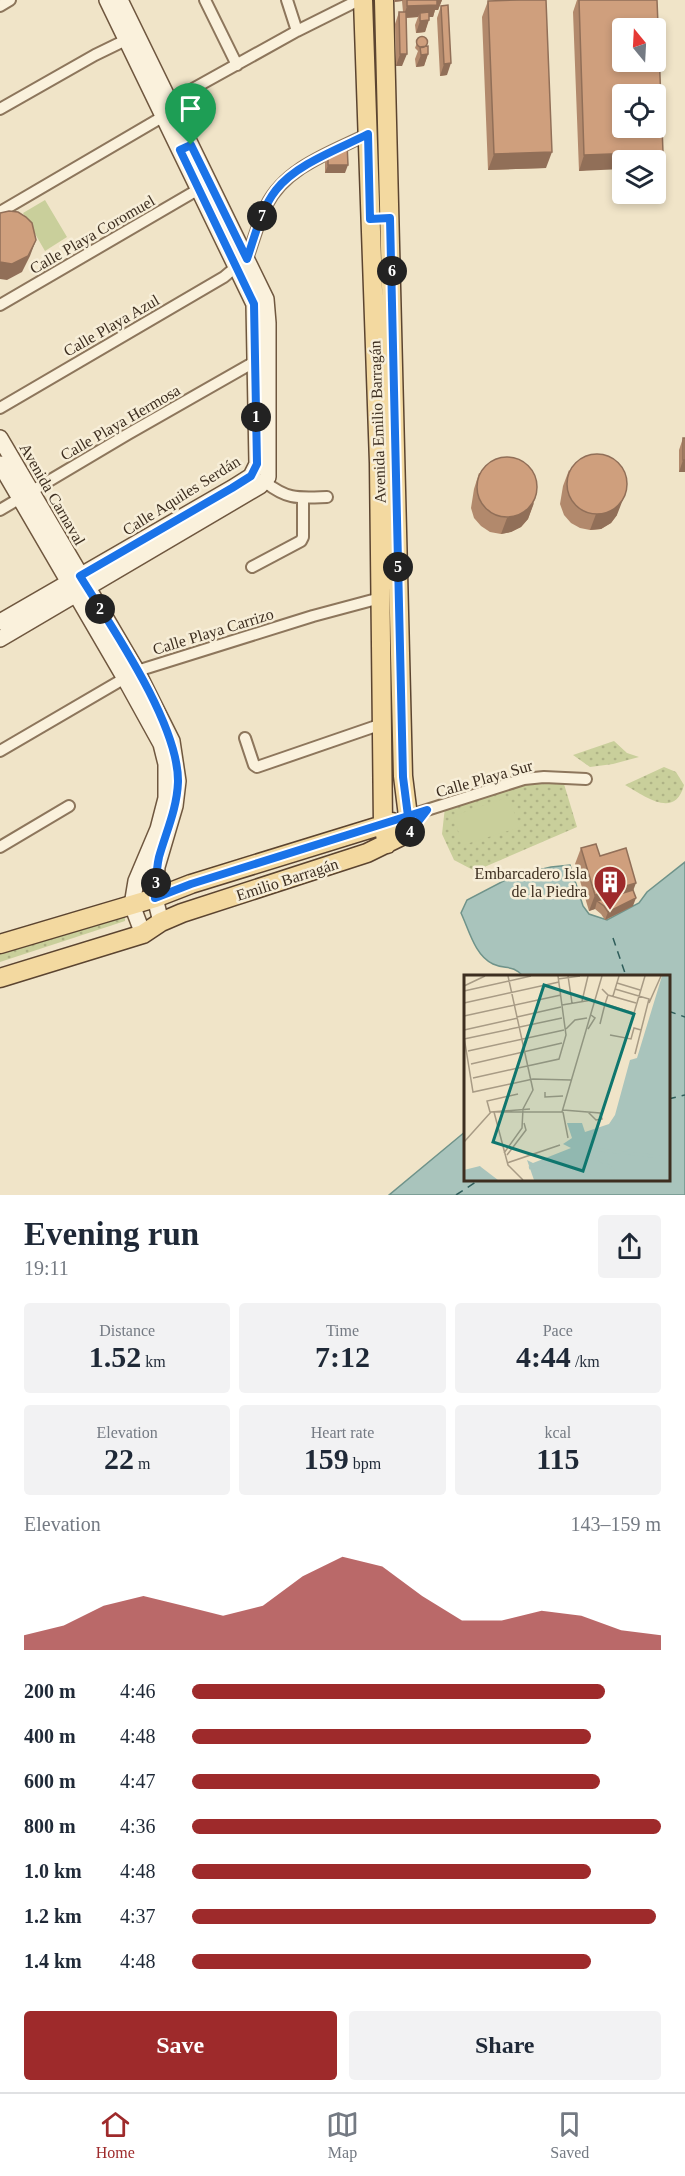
<!DOCTYPE html>
<meta charset="utf-8">
<style>
body{margin:0;font-family:Georgia,serif;background:#f2f2f3;color:#1f2937;height:100vh;display:flex;flex-direction:column;font-size:22px;white-space:nowrap}
*{box-sizing:border-box;margin:0}
p{font-size:20px;color:#747a83}
.icon{flex:none;width:33px;height:33px;fill:none;stroke:currentColor;stroke-width:2;stroke-linecap:round;stroke-linejoin:round}
.map{position:relative;height:1195px;overflow:hidden}
.details{display:flex;flex-direction:column;background:#fff;flex:1}
.details>*{flex:none}
.needle{width:39px;rotate:342deg}
.controls{position:absolute;left:612px;top:18px;display:grid;gap:12px}
.controls a{display:grid;place-items:center;width:54px;height:54px;border-radius:6px;background:#fff;box-shadow:0 3px 9px #0003;font-size:30px}
.pin{position:absolute;display:grid;place-items:center;width:51px;height:51px;color:#fff;margin:-62px -26px;border-radius:50% 50% 50% 0;rotate:-45deg;box-shadow:0 0 6px #0007}
.pin .icon{rotate:45deg}
.km{position:absolute;width:30px;height:30px;margin:-15px;border-radius:50%;background:#222;color:#fff;font-size:16px;line-height:30px;text-align:center}
.round{display:grid;place-items:center;flex:none;width:63px;height:63px;border-radius:6px;background:#f2f2f3}
.overview{display:flex;align-items:center;justify-content:space-between;height:102px;padding:0 24px}
h1{font-size:33px;font-weight:700;line-height:45px}
.metrics{display:grid;grid-template-columns:repeat(3,1fr);gap:9px;height:102px;padding:6px 24px}
.metrics div{display:grid;align-content:center;border-radius:6px;background:#f2f2f3;text-align:center}
.metrics b{font-size:30px;font-weight:700}
.metrics small{font-size:16px;font-weight:400}
.metrics p{font-size:16px}
.chart{height:168px;padding:12px 24px}
.chart p{display:flex;justify-content:space-between}
.chart svg{width:100%;height:108px;margin-top:6px;fill:#9e2a2b;opacity:.7}
.button{display:flex;gap:12px;margin-top:auto;padding:12px 24px}
.button a{flex:1;height:69px;border-radius:6px;background:#9e2a2b;color:#fff;font-size:24px;font-weight:700;line-height:69px;text-align:center}
.button a+a{background:#f2f2f3;color:#1f2937}
ul{padding:0 24px;list-style:none;font-size:20px}
li{display:grid;grid-template-columns:96px 72px 1fr;align-items:center;height:45px}
li i{height:15px;border-radius:8px;background:#9e2a2b}
.tab-bar{display:flex;justify-content:space-around;align-items:center;height:84px;border-top:2px solid #e0e1e3;background:#fff;font-size:16px;color:#747a83}
.tab-bar a{display:grid;justify-items:center;gap:3px}
.tab-bar .current{color:#9e2a2b}
.map>svg:first-child{display:block}
</style>
<div class="map">
<svg width="685" height="1195" viewBox="0 0 685 1195">
<defs>
<pattern id="park-dots" width="8" height="8" patternUnits="userSpaceOnUse" patternTransform="scale(1.5)"><rect width="8" height="8" fill="#c9cf9b"/><path d="M2 2h.1M6 6h.1" fill="none" stroke="#aeb285" stroke-width="1.8" stroke-linecap="round"/></pattern>
</defs>
<rect width="100%" height="100%" fill="#f0e4c8"/>
<!-- park -->
<path fill="url(#park-dots)" d="M369,0h8l5,198h-7z
M614,741l13,12 12,4 -26,7 -23,3 -17,-12z
M664,767l12,5 8,13c-9,35 -39,11 -59,0z
M529,781l35,3 13,43 -102,44 -21,-11 -12,-26 3,-27z
M125,915v6l-125,41v-13z"/>
<!-- pitch -->
<path fill="#c9cf9b" d="M45,200l22,37 -22,14 -22,-38z
M508,797l12,30 -57,18 -10,-29z"/>
<!-- water -->
<path fill="#a9c4bc" stroke="#6f938a" stroke-width="1.5" d="M685,862v333h-296l77,-64v47h202v-202h-145c-11,-12 -17,-6 -30,-12 -18,-8 -24,-34 -32,-51l6,-13 46,-24 38,-9 19,-2 13,41 6,8 18,6 32,-17 8,-11z"/>
<g fill="none" stroke-linecap="round" stroke-linejoin="round">
<!-- ferry -->
<path stroke="#2f5d5a" stroke-width="1.5" stroke-dasharray="8 6" stroke-linecap="butt" d="M613,938l13,38
M668,1011l17,6
M668,1099l17,-4
M456,1195l26,-17"/>
<!-- street casing -->
<g stroke="#8d765c" stroke-width="14">
<path id="street" d="M205,0l32,65
M287,0l10,31
M0,6l10,-6
M171,101l126,-70 62,-31
M0,109l95,-54 37,-18
M0,212l164,-96
M247,259c6,-17 11,-36 19,-53 19,-39 66,-54 102,-72
M0,305l199,-116
M0,408l224,-131 13,-11
M265,482c23,18 33,16 62,15
M0,510l128,-76 128,-73
M252,567l49,-26 2,-4v-39
M245,738l9,27 3,2 125,-43
M0,751l137,-80 176,-55 71,-19
M408,816l116,-37 20,-2 42,2
M0,847l69,-41"/>
</g>
<!-- secondary casing -->
<g stroke="#6f573f" stroke-width="18">
<path id="secondary" d="M0,438l137,233 35,70 6,40 -3,25 -18,61 -2,31 6,24
M0,464l124,213 37,67 5,20v34l-8,31 -22,52 -4,24 11,29
M0,622l232,-134 19,-12 6,-12 -3,-160 -147,-304
M0,639l260,-153 8,-9v-154l-2,-24 -146,-299"/>
</g>
<!-- primary casing -->
<g stroke="#5b4430" stroke-width="21">
<path id="primary" d="M363,0l16,463 4,362 4,19
M0,944l155,-46 36,-14 201,-62
M0,978l143,-44 18,-12 21,-9 185,-60 43,-21 -7,-56 -19,-776"/>
</g>
<!-- street -->
<use href="#street" stroke="#faf1dc" stroke-width="10"/>
<!-- secondary -->
<use href="#secondary" stroke="#faf1dc" stroke-width="15"/>
<!-- primary -->
<use href="#primary" stroke="#f3d9a0" stroke-width="18"/>
</g>
<!-- wall -->
<path fill="#b2896c" d="M394,0h48l-4,10h-3l-2,7h-4l-4,15 -9,1 -1,-8 3,-8 -12,1 -4,48h-6l-1,-42 4,-12h4l-1,-11 -8,1z
M577,0h80v168h-1v-8l-77,11 -6,-159z
M488,1l58,167 -58,2 -6,-153z
M441,6l6,69 -7,1 -3,-58z
M419,37l8,9 1,8 -4,12 -8,1 -1,-8 3,-8 -3,-3z
M328,153l17,20h-20v-12z
M683,438l2,34h-6v-22z
M569,470l48,45 -6,8 -10,6 -11,1 -10,-2 -9,-5 -7,-8 -4,-11 3,-18z
M479,473l58,20 -9,26 -7,8 -10,5 -10,2 -11,-2 -9,-6 -7,-8 -3,-10 3,-19z
M581,848l19,8 33,34v16l-28,14 -4,-6 -6,-5 -6,2 -14,-47z"/>
<!-- shaded-wall -->
<path fill="#916f58" d="M395,0h8l-1,1 -8,1z
M436,0h6l-4,10h-3l-2,7h-13v-4l-2,4 -15,1 4,-12z
M429,20l-4,12 -9,1 4,-12z
M400,54h7l-5,12h-6z
M428,54l-4,12 -8,1 5,-12z
M451,63l-4,12 -7,1 4,-12z
M552,152l-6,16 -58,2 6,-16z
M663,152l-6,16h-1v-8h-34v9l-43,2 5,-16z
M328,165h20l-3,8h-20z
M36,240l-6,16 -8,16 -15,8 -7,-1v-17z
M683,460h2v12h-6z
M627,489l-10,26 -6,8 -10,6 -11,1 6,-16z
M534,503l-6,16 -7,8 -10,5 -10,2 6,-16z
M636,883l-6,16 -26,7 -7,-5 -2,8 -6,2 6,-16z
M636,898l-3,8 -28,14 3,-8z"/>
<!-- building -->
<path fill="#cf9f7d" stroke="#916f58" stroke-width="1.5" fill-rule="evenodd" d="M407,0h30v5l-30,1z
M519,0h27l6,152 -58,2 -6,-153z
M579,0h78l6,152 -79,3zM622,28h34v34h-34zM622,94h34v34h-34z
M448,5l3,58 -7,1 -3,-58z
M399,12h7l1,42h-7z
M429,12v8l-9,1v-8z
M416.5 42a5.5 5.5 0 1 1 11 0a5.5 5.5 0 1 1-11 0Z
M428,46v8l-7,1 -1,-8z
M347,143l1,22h-20v-12z
M9,211l9,1 8,5 6,6 4,17 -8,16 -16,8 -12,-2v-49z
M683,438h2v22h-2z
M567 484a30 30 0 1 1 60 0a30 30 0 1 1-60 0Z
M477 487a30 30 0 1 1 60 0a30 30 0 1 1-60 0Z
M596,844l4,12 26,-8 10,35 -41,12 -14,-47z
M633,890l3,8 -28,14 -4,-6 -7,-5z"/>
<g fill="none" stroke-linecap="round" stroke-linejoin="round">
<!-- route casing -->
<g stroke="#fff" stroke-width="12">
<path id="route" d="M191,145l-11,5 74,154 3,160 -6,12 -19,12 -152,88c31,50 99,148 98,206 -1,27 -12,50 -19,75 -3,13 -3,27 -4,41l36,-14 217,-68 2,16 17,-22 -19,6 -5,-39 -13,-559 -20,1 -2,-85c-29,15 -72,30 -92,56 -15,19 -21,46 -29,69l-56,-114"/>
</g>
<!-- route -->
<use href="#route" stroke="#1a73e8" stroke-width="8"/>
</g>
<!-- icons -->
<defs>
<g id="building-pin" transform="scale(1.725)"><path d="M0 17L-7.5 6A9.5 9.5 0 1 1 7.5 6Z" fill="#9e2a2b" stroke="#f7eed8"/><path d="M-4-6H4V6H1V3H-1V6H-4ZM-2.5-4.3h1.7v1.8h-1.7ZM.8-4.3h1.7v1.8H.8ZM-2.5-1h1.7V.8h-1.7ZM.8-1h1.7V.8H.8Z" fill="#fff"/></g>
</defs>
<g fill-rule="evenodd">
<use href="#building-pin" x="610" y="882"/>
</g>
<g text-anchor="middle" stroke-width="5" stroke-linejoin="round" paint-order="stroke">
<!-- street labels -->
<g font-size="16" fill="#3d2e20" stroke="#f7eed8">
<text transform="translate(92 234) rotate(-30)" y="6">Calle Playa Coromuel</text>
<text transform="translate(111 325) rotate(-30)" y="6">Calle Playa Azul</text>
<text transform="translate(120 422) rotate(-30)" y="6">Calle Playa Hermosa</text>
<text transform="translate(377 422) rotate(-92)" y="6">Avenida Emilio Barragán</text>
<text transform="translate(53 494) rotate(60)" y="6">Avenida Carnaval</text>
<text transform="translate(181 495) rotate(-32)" y="6">Calle Aquiles Serdán</text>
<text transform="translate(213 631) rotate(-17)" y="6">Calle Playa Carrizo</text>
<text transform="translate(484 778) rotate(-16)" y="6">Calle Playa Sur</text>
<text transform="translate(287 879) rotate(-18)" y="6">Emilio Barragán</text>
</g>
<!-- poi labels -->
<g font-size="16" fill="#3d2e20" stroke="#f7eed8" text-anchor="end">
<text x="587" y="879">Embarcadero Isla<tspan x="587" dy="18">de la Piedra</tspan></text>
</g>
</g>
<!-- overview -->
<g transform="translate(464 975)">
<rect width="206" height="206" fill="#f0e4c8"/>
<path d="M198,1h7v204h-135l-7,-20 6,3 38,-15 -8,-4 9,-6 -5,-15h15l3,9 24,-8 6,-9 15,-55 7,-2zM16,191l1,1 17,13h-34v-10z" fill="#a9c4bc"/>
<path fill="none" stroke="#a9c4bc" stroke-width="3" d="M121,159l7,15 78,9M65,193l30,-8 39,-1 14,9 5,12M94,205l26,-6 20,6"/>
<path fill="none" stroke="#a89b85" stroke-width="1.5" d="M104,1l4,27M94,4l22,-3M153,8l23,7M0,11l21,-10M138,14l6,6 28,8M151,14l34,10 -14,55M0,16l67,-15M144,20l-3,9 29,9 11,-37M149,21l6,-20M118,26l6,-25M0,28l95,-21M185,28l12,-27M98,30l30,-5M0,41l97,-21M53,42l44,-10M136,49l5,-20M102,54l9,-9 12,-2M124,54l7,-11 -4,-3M0,55l54,-12M146,60l21,4 3,-11 7,2M0,62l9,55 60,-13 38,1M0,64l98,-21M4,76l96,-21M7,89l91,-21M9,103l86,-19 7,-24 -8,-59M81,117v5l18,-1M99,135l37,3 2,6 -6,1 -8,-8M26,137l-3,-11 31,-7M30,137l14,53 15,15M30,137h68l40,-136M99,137l5,26M0,167l27,-30 39,-3M40,178l18,-25 1,-19 10,-19 -25,-114M43,180l19,-25 -2,-7M43,188l53,-18"/>
<path fill="#0f766e" fill-opacity="0.15" stroke="#0f766e" stroke-width="3" d="M80,10l90,29 -51,157 -90,-29z"/>
<rect width="206" height="206" fill="none" stroke="#3d2e20" stroke-width="3"/>
</g>
</svg>
<div class="controls">
<a><svg class="needle" viewBox="-14 -14 28 28"><path d="M0-13l5 13h-10z" fill="#e53935"/><path d="M0 13l5-13h-10z" fill="#747a83"/></svg></a>
<a><svg class="icon" aria-label="locate" viewBox="0 0 24 24"><circle cx="12" cy="12" r="6"/><path d="M12 2v4M12 18v4M2 12h4M18 12h4"/></svg></a>
<a><svg class="icon" aria-label="layers" viewBox="0 0 24 24"><path d="M12 4l9 5-9 5-9-5zM3 14l9 5 9-5"/></svg></a>
</div>
<div class="pin" style="left:191px;top:145px;background:#1e9e55"><svg class="icon" aria-label="arrive" viewBox="0 0 24 24"><path d="M6 21V4h12l-3 4 3 4H6"/></svg></div>
<b class="km" style="left:256px;top:417px">1</b>
<b class="km" style="left:100px;top:609px">2</b>
<b class="km" style="left:156px;top:883px">3</b>
<b class="km" style="left:410px;top:832px">4</b>
<b class="km" style="left:398px;top:567px">5</b>
<b class="km" style="left:392px;top:271px">6</b>
<b class="km" style="left:262px;top:216px">7</b>
</div>
<section class="details">
<div class="overview"><div><h1>Evening run</h1><p>19:11</p></div><a class="round"><svg class="icon" aria-label="share" viewBox="0 0 24 24"><path d="M12 15V3M7 8l5-5 5 5M5 13v7h14v-7"/></svg></a></div>
<div class="metrics">
<div><p>Distance</p><b>1.52<small> km</small></b></div>
<div><p>Time</p><b>7:12</b></div>
<div><p>Pace</p><b>4:44<small> /km</small></b></div>
</div>
<div class="metrics">
<div><p>Elevation</p><b>22<small> m</small></b></div>
<div><p>Heart rate</p><b>159<small> bpm</small></b></div>
<div><p>kcal</p><b>115</b></div>
</div>
<div class="chart"><p><span>Elevation</span>143–159 m</p>
<svg viewBox="0 0 160 44" preserveAspectRatio="none"><path d="M0 44V38L10 34L20 26L30 22L40 26L50 30L60 26L70 14L80 6L90 10L100 22L110 32L120 32L130 28L140 30L150 36L160 38V44z"/></svg>
</div>
<ul>
<li><b>200 m</b>4:46<i style="width:88%"></i></li>
<li><b>400 m</b>4:48<i style="width:85%"></i></li>
<li><b>600 m</b>4:47<i style="width:87%"></i></li>
<li><b>800 m</b>4:36<i style="width:100%"></i></li>
<li><b>1.0 km</b>4:48<i style="width:85%"></i></li>
<li><b>1.2 km</b>4:37<i style="width:99%"></i></li>
<li><b>1.4 km</b>4:48<i style="width:85%"></i></li>
</ul>
<div class="button"><a>Save</a><a>Share</a></div>
</section>
<nav class="tab-bar">
<a class="current"><svg class="icon" aria-label="home" viewBox="0 0 24 24"><path d="M3 11l9-7 9 7M6 9v11h12V9"/></svg>Home</a>
<a><svg class="icon" aria-label="map" viewBox="0 0 24 24"><path d="M3 6l6-2 6 2 6-2v14l-6 2-6-2-6 2zM9 4v14M15 6v14"/></svg>Map</a>
<a><svg class="icon" aria-label="saved" viewBox="0 0 24 24"><path d="M7 4h10v16l-5-4-5 4z"/></svg>Saved</a>
</nav>
